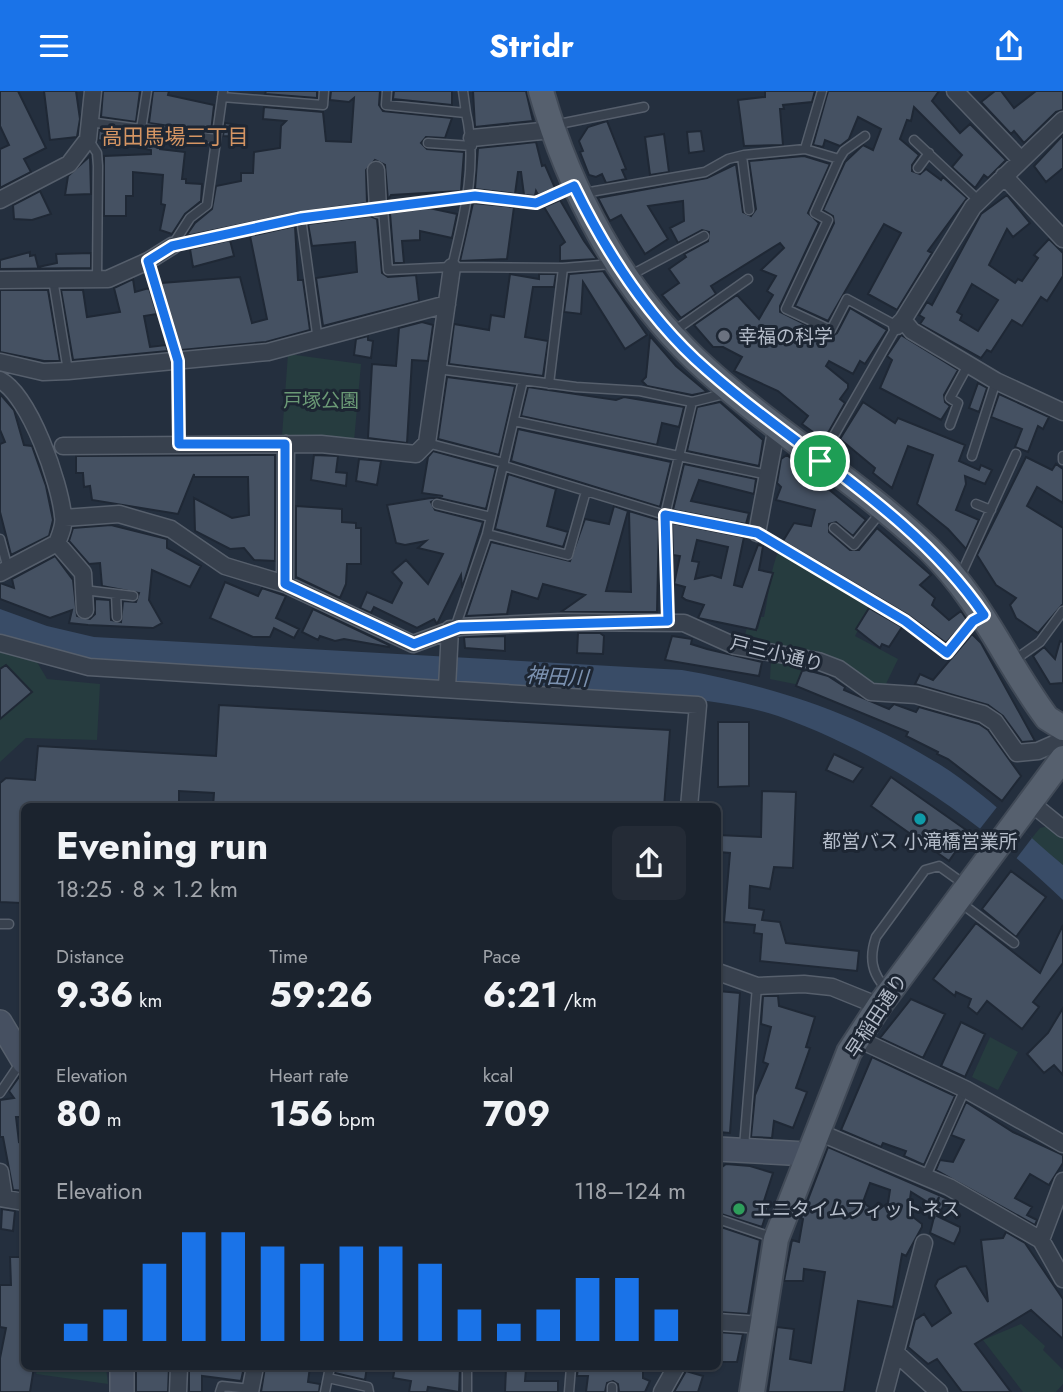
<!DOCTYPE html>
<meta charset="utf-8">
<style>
body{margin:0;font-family:Jost,"Noto Sans JP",sans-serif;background:#242b36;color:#f1f3f6;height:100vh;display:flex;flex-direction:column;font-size:26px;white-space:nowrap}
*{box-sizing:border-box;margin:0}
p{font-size:23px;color:#a0a4aa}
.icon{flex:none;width:38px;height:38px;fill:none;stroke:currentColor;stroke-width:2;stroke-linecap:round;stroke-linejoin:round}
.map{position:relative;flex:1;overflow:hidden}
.details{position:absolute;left:21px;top:712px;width:700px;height:567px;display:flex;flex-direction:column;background:#1b232e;border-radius:10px;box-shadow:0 2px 5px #0004,0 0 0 2px #39404a}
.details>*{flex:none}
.pin{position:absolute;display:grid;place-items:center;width:60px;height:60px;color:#fff;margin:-30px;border:4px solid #fff;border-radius:50%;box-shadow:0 2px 7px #0007}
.round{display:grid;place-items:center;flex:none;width:74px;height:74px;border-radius:10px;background:#242b36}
.summary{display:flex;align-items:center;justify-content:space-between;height:119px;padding:0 35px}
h1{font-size:38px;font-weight:700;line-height:52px}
.figures{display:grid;grid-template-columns:repeat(3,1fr);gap:10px;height:119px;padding:7px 35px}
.figures div{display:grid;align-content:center}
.figures b{font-size:35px;font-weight:700}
.figures small{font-size:19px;font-weight:400}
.figures p{font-size:19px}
.chart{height:196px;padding:14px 35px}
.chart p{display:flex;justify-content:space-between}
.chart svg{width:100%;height:126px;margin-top:7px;stroke:#1a73e8;stroke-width:6}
header{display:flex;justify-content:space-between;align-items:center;height:91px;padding:0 35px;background:#1a73e8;color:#fff;font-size:32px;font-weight:700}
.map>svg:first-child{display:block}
</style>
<header><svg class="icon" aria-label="menu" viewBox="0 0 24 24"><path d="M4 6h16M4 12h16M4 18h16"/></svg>Stridr<svg class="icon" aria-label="share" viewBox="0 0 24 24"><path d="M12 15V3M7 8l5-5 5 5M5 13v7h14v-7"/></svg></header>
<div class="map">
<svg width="1063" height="1301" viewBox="0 0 1063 1301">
<rect width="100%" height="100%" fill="#242f3e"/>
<!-- green -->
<path fill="#263c3f" d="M288,263l73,10 -7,77 -72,-5z
M779,459l93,54 -17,32 43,23 -14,29 -141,-45 4,-16 11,2 3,-12h3c5,-22 6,-48 15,-67z
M0,559l37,12 10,17 53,5 -3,56 -71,-2 -26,24z
M771,570l33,4 -4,20 -30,-6z
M1049,735l14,12v27l-32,-26 9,-11z
M990,946l28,15 -20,38 -26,-13z
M1021,1233l24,22 -2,4 20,20v14l-7,8h-33l-40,-52z
M38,1276h68l2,17 -72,-10z"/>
<!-- water -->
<path fill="#394c67" d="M0,518l47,17 47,11 588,33c92,16 177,44 257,94 45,28 83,67 124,101v35c-82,-78 -177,-146 -285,-184 -39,-13 -81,-16 -121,-21l-565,-35 -92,-23z"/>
<!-- pier -->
<path fill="#242f3e" d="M997,716l35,31 -16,21 -37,-29z"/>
<!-- building -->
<path fill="#455162" stroke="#1f2835" stroke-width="2" fill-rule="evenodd" d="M0,0h18l28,57 -22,11 7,13 -31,16v-39l9,-4 -9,-19z
M44,0h32l4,28 -3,18 -27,3z
M103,0h37l-4,31 -35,-5z
M153,0h16l-1,4 46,10 -3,27 -62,-9z
M266,0h51v7l-52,-4z
M331,0h49l-1,14 4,6 69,7 -7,20 -19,-1 -5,6 6,6 37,3 -3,39 -70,4 -3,5 -3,-35 -10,-5 -9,10 1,33 -67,9 -114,24 9,-13 17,-14 4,-23 25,-5v-8h12l1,-21 26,-4 1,-22 5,-5 -23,-2 1,-12 59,5 3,29 25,1 3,-44 -5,4 -19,-2z
M394,0h58v14l-59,-6z
M473,0h53l7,30 -58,6z
M765,0h50l-3,11 -29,3 1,4h-4l3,36 -39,1 -6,-46 27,-3z
M828,0h111l-7,10 28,32 10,-9 36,36 -18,18 -4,-3 -9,13 -23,-21 10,-12 -48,-48 -3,14 -4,-1 -7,19 19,16 -7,10v6l8,3 6,-5 15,11 2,-3 24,21 -39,53 4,2 -35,57 -29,-16 33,-61 -17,-9 -56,97 -33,-15 39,-83 -1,-7 -10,-6 22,-48 18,-17 10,5 8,-21 -23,-12 -9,22 -9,7 -15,-6 -2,7 -10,-2z
M995,0h6l13,17 22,-17h27v19l-7,2 -32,31 -10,-12 -3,3 -30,-32z
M607,30l19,48 -4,1 4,9 -20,4 -4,-9 -6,3 -7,-2 -9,-23 3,-1 -4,-10 9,-14z
M225,32l21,3 -2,11 -21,-1z
M99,39l62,8 -1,11 25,3 -3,27h4v4l16,1 -1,17 -16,13 -13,20 -12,-4 5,-25 -4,-1 2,-29 -30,-3v24h-7v20h-22v-60l47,-2v-4l-53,-10z
M701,40l3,20 -15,2 -2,-21z
M664,43l5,38 -19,3 -5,-38z
M1063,44v33l-17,14 -12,-16z
M536,51l6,24 3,-1 10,23 -17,7 -2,-4 -1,5 -11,-1 -3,-23h-3l-3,22 -40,-5 3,-41z
M90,65l1,38 -26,1 3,-19z
M804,65l26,8 -22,49 11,10 -39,83v6l51,25 6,-4 13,-25 37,22 -22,34 -5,-3 -7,13 -24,-13 -3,5 22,18v4l-8,11 5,4 -21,37 -22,-16 6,-8 -30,-25 -44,-20 8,-14 -19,-10h-10l-19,-22 43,-30 22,24 14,-24 -6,-4 9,-15 -15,-6 23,-22 -4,-5 -69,43 5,8 -35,24 -19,-23 17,-12 -10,-14 17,-12 -2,-3 24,-13 1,-9 -7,-2 -24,13 -8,-15 14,-7 -1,-20 -35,5 20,33 -23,15 -24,-39 -11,6 -12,-23 109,-20 29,-14 7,48 8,4 5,-7 -7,-48z
M40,100l11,23 -19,6 -18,-1 -1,-14z
M1007,104l23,28 -17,14 -6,-8 -18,36 26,18 3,-4 4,2 16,-23 -4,-3 15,-16 14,14v23l-16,25 -6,-4 -19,29 -10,-6 -21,32 -4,-2 -6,8 -61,-34 4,-6 -5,-3 8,-13 5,3 49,-91zM972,193l26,16 -20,31 -18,-11 2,-5 -5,-3z
M560,109l24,41 13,18 -37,2v-15l5,-4 -21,-35z
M473,112l41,4 -7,52 -47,2z
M429,117l28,6 -5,24 -32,-7v9l-18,1 2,22h-10l-4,-50z
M370,125l7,3 5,54 6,4 28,-2 3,26 -96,25 -7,-48 41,-6 -2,-30 -43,4 -4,-22z
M295,135l3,54h5l7,50 -44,12 -85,8 -20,-67 79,-6 12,46 15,-4 -17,-83z
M230,149l4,16 -41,11 -3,-18z
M30,161v4l5,-1 3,12 19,-4 -1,-9 35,-1v15l-91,1v-9z
M603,180l44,64 -22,14 -42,-67 -2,32 -17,-2 5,-38z
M510,183l29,5v-5h17l-2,13h-21l-8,50 23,4 -5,35 -94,-12 5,-40 35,6 2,-15 13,2z
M133,188l2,13 14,-4 8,26 -13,2 6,31 16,-2 2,6 -95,9 -12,-70h22l4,27 33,-5 -6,-24z
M0,199h48l12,71h-16l-44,-9z
M422,231l11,3 -5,36 -16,-1 -5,83 -39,-5 4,-74 24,2 3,-38z
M901,244l57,35 -14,25 1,7 5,4 -9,14 -61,-32 12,-28 -5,-4z
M368,245v4l5,1 -2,17 -17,-3 2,-16z
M650,245l26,30 31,26 -15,3 -45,-9 -5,-5 4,-4z
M447,286l68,9 -16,69 -61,-16z
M978,292l9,5 -8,24 -10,-4z
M528,296l88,13 8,-3 60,10 -5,20 -17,-4 -5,22 -136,-29z
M0,303l14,16 10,35 8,1 14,40 7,34 -4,16 -38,19 -11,-43v-68l5,-2 -5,-12z
M999,303l50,23 -6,12 -5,-3 -10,26 -13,-5 7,-18 -31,-12z
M720,311l43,38 -4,26 -72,-15 10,-44z
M863,311l32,21 3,-5 67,27 -6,16 20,9 2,-5 11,5 -7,14 -20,-8 1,8 -10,26 23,10 -13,29 -18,-20 -31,-25 16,-49 -25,-9 -16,42 -19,-15 2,-5 -35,-29z
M518,338l153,33 -11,45 -149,-46z
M433,360l63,17 -10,41 -47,-11 -8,4 4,8 48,12 -21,66 -1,-13 -24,49 -3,-5 -17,9 -43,-21 -3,6 -11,-5 7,-16 25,11 10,-20 -10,-11 14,-12 22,24 15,-30 -25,-6 8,-7 -21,4 -9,-2 -9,-38 56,-9 -21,-3 6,-36z
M275,364v106l-21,-1 -10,-12 -14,1 -35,-18 -1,-33 38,20 17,-3 -1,-38h-54v-3l-16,40 -86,-14 -2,-14 -6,1 -1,-14h-7v-17z
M314,364l24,1 -2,16 11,1 -1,13 -35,-6z
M787,364l79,65 -13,16 -17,-14 -7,2v8l21,18h9l18,-22 54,47 -11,10 15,13 -3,7 17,15 12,-9 6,9 -21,23 -38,-28 -125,-74 11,-18 17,3 4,-16 -39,-10 5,-13 -4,-4 4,-24z
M1026,366l26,13 4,-6 7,5v34l-26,-16 -10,19 36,22v76l-25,29 -22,-15 -6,-13 6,-7 -20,-13 -19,-30z
M359,368l22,2 -4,24 -21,-4z
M684,373l72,15 -2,15 -55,-14 -8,21 58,12 -3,11 -73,-14z
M508,383l48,15 -9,37 21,6 -5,15 -68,-18z
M296,415l46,3v13l14,1v5h5v36h-14l-1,20 -6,14 -44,-21z
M614,415l14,5 -22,80 25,1 -2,-81 30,9 -2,92h-96l24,-17 -42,-11 -5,15 -26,-8 -5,23 -41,2 25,-74 79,19 15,-42 24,5z
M672,432l72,14 -10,48 8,2 16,-42 5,1 -4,24 14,3 -17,57 -58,-12 6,-13 -18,-5 -4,-3 3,-10 -11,-3 6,-28 -7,-1zM697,449l31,7 -7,31 -9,-3 -17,4 4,-17 -7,-1z
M111,434l56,14v9l34,18 -11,21 -38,-17 -3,30 13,23 -9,5 -65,-3 -19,-2 3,-13 -22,8 -50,-19v-16l14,5 -2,-9 43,-23 18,24 4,36 13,3 5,-5v-15l15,1 1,20 10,2 2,-21 13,1 3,-9 -37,-7 -2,-23 -11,1 -20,-23 4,-13z
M225,491l33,14 4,-8 24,8 -10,22 23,11 -5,9 -20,-10 -4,9h-17l-43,-19z
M869,517l33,19 -13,20 -7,-3 -2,4 -24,-19z
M313,518l76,36v2l-45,-8 -9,2 -15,-5 -2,4 -16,-8z
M578,542h22l4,3 -1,18 -26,-1z
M972,543l9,9 54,98 -13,1 -19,-26 -15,-11 -73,-21 5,-10 13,6z
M505,545v15l-40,-3 -1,-11z
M672,545l20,3 -1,5 16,5 55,13 -3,14 -94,-16z
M1060,550l3,1v41l-13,1 -17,-28 11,-9 11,12z
M6,574l26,27 -32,27v-50z
M807,579l21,6 17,11 -1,3 45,19 5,-5 22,8 3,-5 60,17 9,6 33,46 -19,25 -54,-42 -11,-5 1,-2 -32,-16 2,-4 -112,-46 6,-15z
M219,614l451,25 -6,77h-451l1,-14 -35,-2v16h-155v68l-3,28 -21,-1v-119l6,-5 29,2 3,-34 178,10z
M718,631h31v64l-31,1z
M834,663l29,14 -10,14 -27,-12z
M891,686l78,55 -20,29 -78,-55z
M762,700l34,1 -3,76 -19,-1 -4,22 -20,-3 -1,22 15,2 -2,10 18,2 6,21 73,8 -2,20 -97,-10 2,-27 -8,-1 1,-8 -31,-3 6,-69 -12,-1v-17l43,2z
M1011,780l35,26 -30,40 -34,-28z
M976,832l64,50 23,-48v38l-30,39 6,5 -17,22 -35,-28 -10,13 -9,-7 3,-8 -15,-7 -1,4 -22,-17z
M718,900l22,2 -10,140 -12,-1z
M763,905h15l1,10 36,11 -9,30 4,1 -14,40 11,4 -14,36 -19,-7 -2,17 -21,-1 4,-42 13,-31 -5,-2 8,-35 -10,-3z
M911,908l34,15 -22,44 -43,-20z
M1063,917v67l-9,-10 -10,8 -17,-19 21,-21z
M961,931l24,12 -20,43 -24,-11z
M872,966l83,39 -31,69 -20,-9 2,-5 -23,-8 -2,4 -40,-17z
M19,986l5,9v31h-8l3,25 5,-1v50l-11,-1 -10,-53h-3v-37l14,-2 -5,-7z
M966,1011l47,30 50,23v8l-14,22 -19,-11 -15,24 17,9 -5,8 10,5 -2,5 -99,-55 4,-10 13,2 11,-22 -13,-5z
M828,1056l120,52 -11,17 23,11v4l-6,13 -24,-11 9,-36 -5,9 -23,-14 -3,21 14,11v3l-16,29 -4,-2 -9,53 -35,-6 -14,91h-76l9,-65 17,2 -4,30 21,4 14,-91 -21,-3 -1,12h-19l8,-41 7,2 4,-23 -2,-1zM870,1092l20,7 -2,13 -13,9 -12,-10z
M726,1073l24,2 23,7 -9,28 6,1 -8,25 -44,-14 4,-46z
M2,1118l13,2 -2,20 -12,-2z
M718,1135l42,14 -12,74 -30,-2z
M1006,1141l19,11 38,56v40l-32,-29 -56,34 36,48h-49l-25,-33 -9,5 -20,-17 7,-27 9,-6 8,12 19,-13 -16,-27 3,-6 22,-13 6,-1 22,36 -7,-62 22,-2z
M10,1166h14l-2,91 2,19h10l-4,25h-30v-34l6,-30 -6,-1v-42h11z
M718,1241l25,2 -6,28h-19z
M136,1276h33l-1,25h-32z
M189,1276h55l-3,14 -39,-5v16h-13z
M265,1276h45l-2,15 12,2 -1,8h-58z
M336,1276h31l-2,13 -30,-7z
M395,1276h65l-1,25 -31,-5 -1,5h-18l2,-11 -18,-3z
M578,1276h65v11l7,3 -5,11h-26l-1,-8 -5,-3 -6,2 -2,9h-19l2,-16h-11z
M506,1277l20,1 -1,12h33v11h-53z
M686,1280l17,5 -5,16h-24z"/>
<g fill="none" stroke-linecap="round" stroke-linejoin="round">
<!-- lane casing -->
<g stroke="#565f6c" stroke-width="11">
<path id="lane" d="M387,0l-1,14 80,8c12,52 -2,103 -14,154l111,1 49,-4
M463,0l3,22
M222,6l101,8 1,-14
M89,31l52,7 6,-38
M554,34l90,-18
M141,37l74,11
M88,48l9,14 1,13 -1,113
M914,49l65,61
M428,52l44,3
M805,58l34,10 -24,54 13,7 -42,89 45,21 16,-31 50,27 -76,132
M742,65l7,54
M839,68l5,-8 21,-15
M918,77l11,-15
M584,102l121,-21 23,-13 16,-4 61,-6 17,-58
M383,118l5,61 64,-3
M301,127l17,123
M172,155l129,-28 174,-22 61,7 37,-16
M172,155l18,-28 17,-13 16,-114
M148,170l30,100 1,83
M631,184l73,-39
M53,188l15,92
M674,240l74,-52
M438,278l138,18 64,4 52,11
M549,293l14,-116
M514,330l254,54
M950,334l8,-22 -8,-5 18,-33
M427,352l77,20
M972,365l24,-75
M1063,365v4
M504,375l161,49 92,18 148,88 42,31 31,-34
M437,413l54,13
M976,413l15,6
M834,437l20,17 27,-33
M487,443l81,21 18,-64
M0,448l8,30
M960,486l56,-123
M84,499l49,6
M116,503l1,23
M668,530l-3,-106 27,-113 36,-9
M455,537l32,-94 36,-154
M1013,570l27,-19 23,-31
M961,812l53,40
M0,833h9
M887,898c-16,-15 -18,-32 -11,-52l49,-67 14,-4 25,18
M0,1002l21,-31
M744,1056l13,-161
M926,1085l39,-87
M718,1128l56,19
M467,1276v25
M328,1287l40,9 1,5
M220,1301l2,-6 29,3
M325,1301l5,-25
M569,1301l2,-25
M612,1301v-5"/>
</g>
<!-- street casing -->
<g stroke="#565f6c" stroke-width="19">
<path id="street" d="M955,0l66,69
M472,47l80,-8
M376,79l2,39
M1004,85l59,63
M0,109l69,-36 19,-25 5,-48
M0,189l108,-1 40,-18 24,-15
M903,229l9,11 84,50 67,31
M897,235l6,-6 70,-113 90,-87
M0,271l43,10 25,-1 200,-19 179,-48
M0,289c30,16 60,103 63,136 2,9 -3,19 -6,27l-57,30
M63,355l258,-2 95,10 11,-11 25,-176
M64,427l55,-4 52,15 54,37 60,18 128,60 46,-17 102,-5 123,1 51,23 83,15 21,8 32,23 45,3 67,19 12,8 22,31 21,-2 25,-11
M757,442l20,-107
M57,452l26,30 2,37
M285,493l1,-140
M0,552l89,24 609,38 -9,102
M447,597l3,-59
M1031,712l32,26
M718,881l39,14 47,-2 28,3 47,19
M856,947l109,51 98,55
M816,1040l133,56 92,53
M0,1081l4,26
M1063,1090l-22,59 22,39
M0,1107l24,4
M718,1231l43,3
M896,1262l43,39
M178,1301l1,-25
M250,1301l5,-25
M662,1301l14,-25
M885,1301l39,-149"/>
</g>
<!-- secondary casing -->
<g stroke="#565f6c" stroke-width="26">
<path id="secondary" d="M0,931l24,40
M718,1058l89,5
M122,1301v-25"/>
</g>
<!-- primary casing -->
<g stroke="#414a57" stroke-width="28">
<path id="primary" d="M541,0c28,99 79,196 154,268 73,69 162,121 234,190 54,53 75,111 118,169l16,10
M752,1301l24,-153 73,-187 30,-46 184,-248"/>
</g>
<!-- lane -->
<use href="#lane" stroke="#38414e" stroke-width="8"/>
<!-- street -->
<use href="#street" stroke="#38414e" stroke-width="16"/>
<!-- secondary -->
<use href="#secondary" stroke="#465061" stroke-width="23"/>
<!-- primary -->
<use href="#primary" stroke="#56606e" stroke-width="24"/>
</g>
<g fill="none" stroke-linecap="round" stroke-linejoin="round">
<!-- route casing -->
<g stroke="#fff" stroke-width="14">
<path id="route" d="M574,95c30,62 71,126 121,173 93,86 217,150 289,256l-11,6 -26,32 -42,-32 -148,-88 -92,-18 3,106 -209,6 -45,17 -129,-60v-140h-106l-1,-83 -30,-100 24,-15 129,-28 174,-22 61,7z"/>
</g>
<!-- route -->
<use href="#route" stroke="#1a73e8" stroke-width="9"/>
</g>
<!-- markers -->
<circle fill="#6b7280" stroke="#1d2633" stroke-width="2.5" cx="724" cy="245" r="7"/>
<circle fill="#0f9aa8" stroke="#1d2633" stroke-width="2.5" cx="920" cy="728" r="7"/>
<circle fill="#2e9e5b" stroke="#1d2633" stroke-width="2.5" cx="739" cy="1118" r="7"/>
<g text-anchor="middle" stroke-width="6" stroke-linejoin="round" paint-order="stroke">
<!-- poi labels -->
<g font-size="19" fill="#b4bcc9" stroke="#1d2633" text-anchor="start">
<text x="738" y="252">幸福の科学</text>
<text x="920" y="757" text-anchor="middle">都営バス 小滝橋営業所</text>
<text x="753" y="1125">エニタイムフィットネス</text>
</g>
<!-- park labels -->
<g font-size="19" fill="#6b9a76" stroke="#1d2633">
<text x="321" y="316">戸塚公園</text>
</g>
<!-- street labels -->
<g font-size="19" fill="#b4bcc9" stroke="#1d2633">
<text transform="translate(777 562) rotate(14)" y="7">戸三小通り</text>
<text transform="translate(876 924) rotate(-57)" y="7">早稲田通り</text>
</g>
<!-- neighbourhood labels -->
<g font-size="21" fill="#d59563" stroke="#1d2633">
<text x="175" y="53">高田馬場三丁目</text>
</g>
<!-- water labels -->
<g font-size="21" font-style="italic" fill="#7c92b1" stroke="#1d2633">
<text transform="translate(557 586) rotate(3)" y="7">神田川</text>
</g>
</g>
</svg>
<div class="pin" style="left:820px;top:370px;background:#1e9e55"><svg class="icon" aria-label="arrive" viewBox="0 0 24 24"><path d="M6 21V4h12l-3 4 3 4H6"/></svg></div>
<section class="details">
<div class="summary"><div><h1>Evening run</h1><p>18:25 · 8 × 1.2 km</p></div><a class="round"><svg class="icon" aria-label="share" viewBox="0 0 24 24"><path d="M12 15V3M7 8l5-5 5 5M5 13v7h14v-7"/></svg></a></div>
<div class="figures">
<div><p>Distance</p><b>9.36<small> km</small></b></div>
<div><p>Time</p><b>59:26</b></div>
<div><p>Pace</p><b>6:21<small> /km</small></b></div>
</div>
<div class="figures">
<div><p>Elevation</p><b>80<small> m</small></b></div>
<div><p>Heart rate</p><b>156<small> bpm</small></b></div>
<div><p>kcal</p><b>709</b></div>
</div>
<div class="chart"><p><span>Elevation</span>118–124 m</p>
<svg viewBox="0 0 160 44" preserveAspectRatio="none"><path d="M5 44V38M15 44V33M25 44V17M35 44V6M45 44V6M55 44V11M65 44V17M75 44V11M85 44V11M95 44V17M105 44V33M115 44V38M125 44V33M135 44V22M145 44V22M155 44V33"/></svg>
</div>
</section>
</div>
